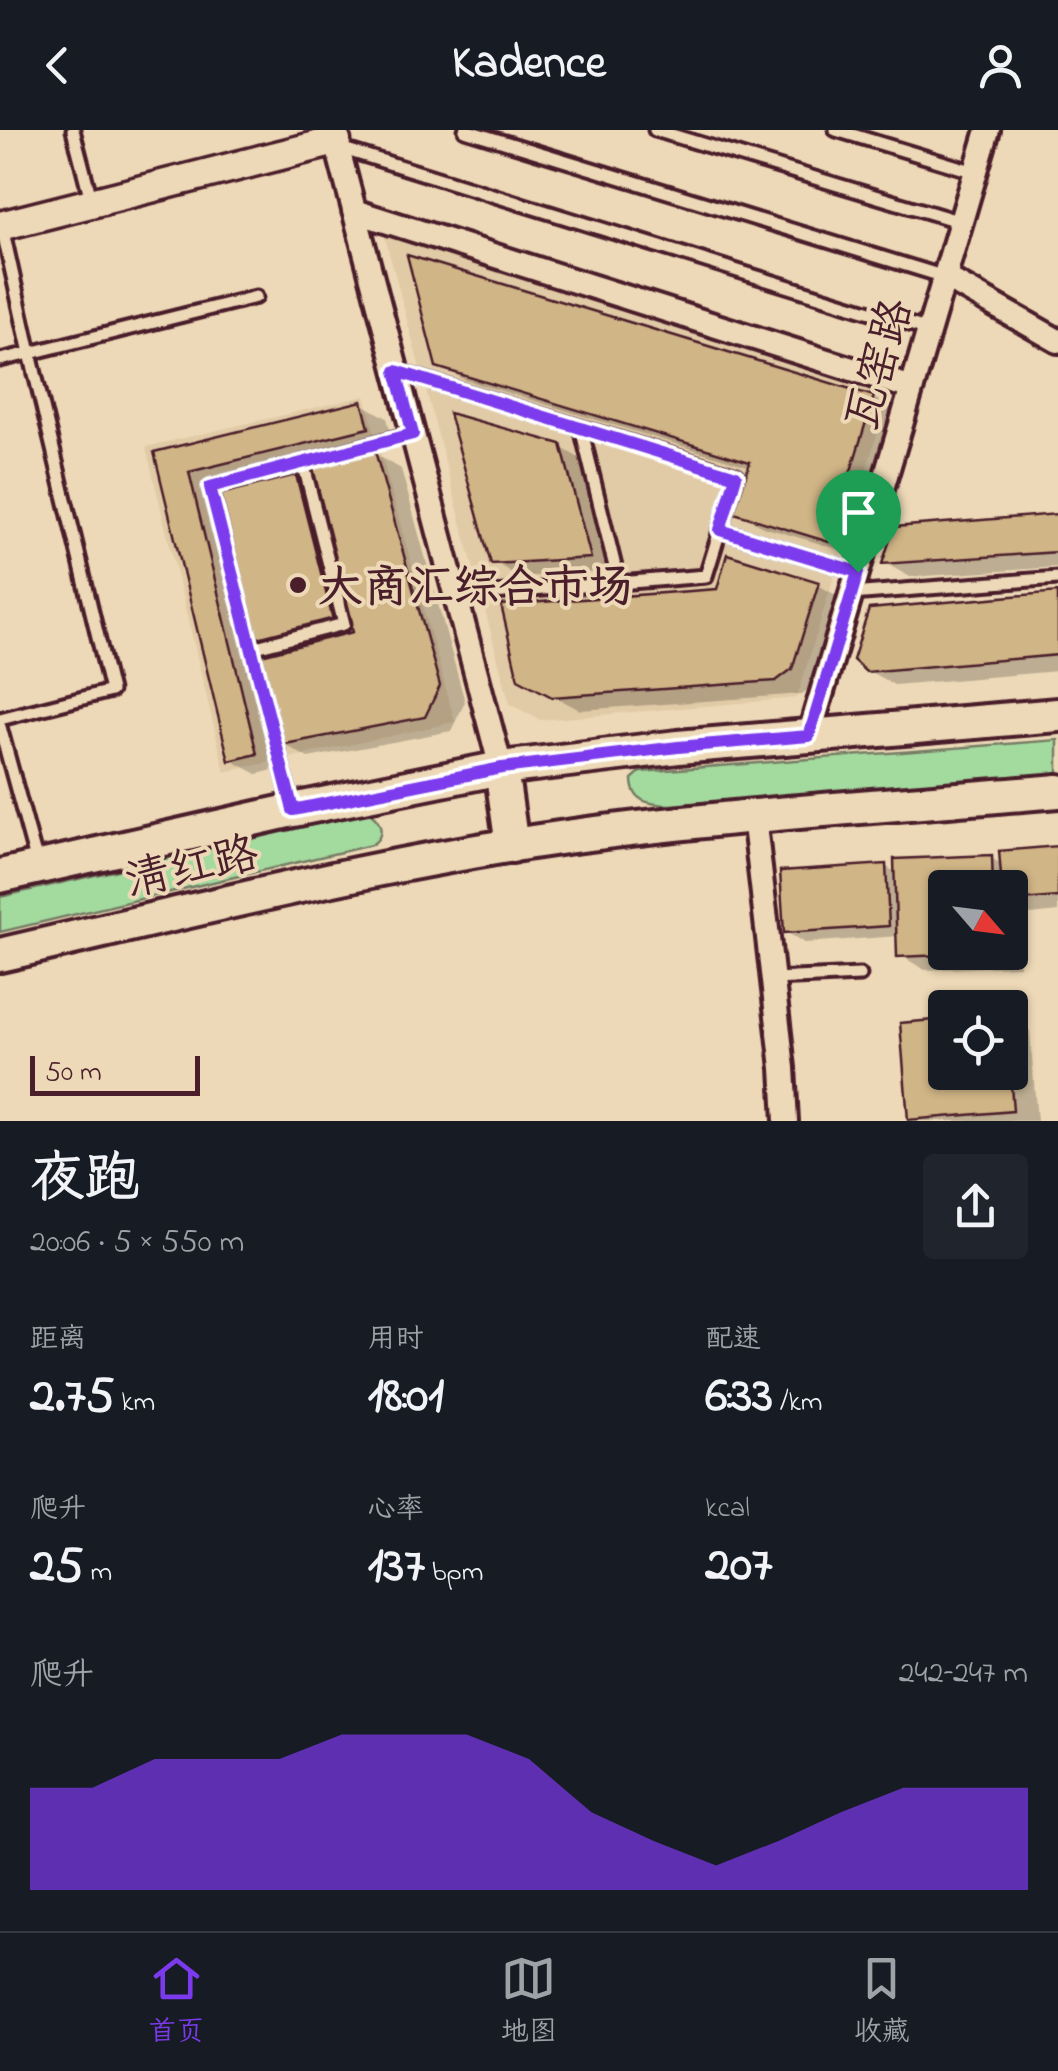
<!DOCTYPE html>
<html lang="zh">
<meta charset="utf-8">
<style>
body{margin:0;font-family:"Indie Flower","LXGW WenKai TC",sans-serif;background:#20242c;color:#f1f3f6;height:100vh;display:flex;flex-direction:column;font-size:38px;white-space:nowrap}
*{box-sizing:border-box;margin:0}
p{font-size:32px;color:#9ea1a6}
.icon{flex:none;width:55px;height:55px;fill:none;stroke:currentColor;stroke-width:2;stroke-linecap:round;stroke-linejoin:round}
.map{position:relative;height:991px;overflow:hidden}
.details{display:flex;flex-direction:column;background:#171b24;flex:1}
.details>*{flex:none}
.needle{width:65px;rotate:118deg}
.fabs{position:absolute;left:928px;top:740px;display:grid;gap:20px}
.fabs a{display:grid;place-items:center;width:100px;height:100px;border-radius:10px;background:#171b24;box-shadow:0 2px 8px #0004;font-size:50px}
.scale{position:absolute;left:30px;bottom:25px;width:170px;box-sizing:border-box;padding-left:10px;border:5px solid #4a1f2b;border-top:0;font-size:28px;line-height:35px;white-space:nowrap;color:#4a1f2b;-webkit-text-stroke:8px #edd9b7;paint-order:stroke}
.pin{position:absolute;display:grid;place-items:center;width:85px;height:85px;color:#fff;margin:-102px -42px;border-radius:50% 50% 50% 0;rotate:-45deg;box-shadow:0 0 10px #0007}
.pin .icon{rotate:45deg}
.round{display:grid;place-items:center;flex:none;width:105px;height:105px;border-radius:10px;background:#20242c}
.overview{display:flex;align-items:center;justify-content:space-between;height:170px;padding:0 30px}
h1{font-size:55px;font-weight:700;line-height:75px}
.metrics{display:grid;grid-template-columns:repeat(3,1fr);gap:15px;height:170px;padding:10px 30px}
.metrics div{display:grid;align-content:center}
.metrics b{font-size:50px;font-weight:700}
.metrics small{font-size:28px;font-weight:400}
.metrics p{font-size:28px}
.chart{height:280px;padding:20px 30px}
.chart p{display:flex;justify-content:space-between}
.chart svg{width:100%;height:180px;margin-top:10px;fill:#7c3aed;opacity:.7}
header{display:flex;justify-content:space-between;align-items:center;height:130px;padding:0 30px;background:#171b24;font-size:45px;font-weight:700}
.tab-bar{display:flex;justify-content:space-around;align-items:center;height:140px;border-top:2px solid #363941;background:#171b24;font-size:28px;color:#9ea1a6}
.tab-bar a{display:grid;justify-items:center;gap:5px}
.tab-bar .selected{color:#7c3aed}
.map>svg:first-child{display:block}
</style>
<header><svg class="icon" aria-label="back" viewBox="0 0 24 24"><path d="M15 5l-7 7 7 7"/></svg>Kadence<svg class="icon" aria-label="person" viewBox="0 0 24 24"><circle cx="12" cy="8" r="4"/><path d="M4 21q1-7 8-7t8 7"/></svg></header>
<div class="map">
<svg width="1058" height="991" viewBox="0 0 1058 991">
<rect width="100%" height="100%" fill="#edd9b7"/>
<filter id="ink" filterUnits="userSpaceOnUse"><feTurbulence type="fractalNoise" baseFrequency=".01" numOctaves="2"/><feDisplacementMap in="SourceGraphic" scale="20" xChannelSelector="R" yChannelSelector="G"/><feConvolveMatrix kernelMatrix="1 2 1 2 8 2 1 2 1" color-interpolation-filters="sRGB"/></filter>
<g filter="url(#ink)">
<!-- built -->
<path fill="#e1caa6" d="M383,100l508,159 -94,309 -257,22 -30,-16z
M365,266l90,326 -230,50 -79,-325z"/>
<!-- green -->
<path fill="#a3db9f" stroke="#767d65" stroke-width="2.5" d="M1058,610v33l-388,32c-20,-1 -38,-2 -38,-26l8,-7z
M369,683c13,8 17,23 2,32l-371,87v-35l360,-83z"/>
<!-- shadow -->
<path fill="#0003" fill-rule="evenodd" d="M439,235l434,33 25,15 -43,141 -92,-27 -26,-15 14,-45 -286,-87z
M361,273l26,15 6,24 -180,44 69,282 -25,6 -26,-14 -74,-306z
M560,317l26,15 30,109 -97,6 -25,-15z
M375,324l26,15 64,233 -14,29 -143,27 -26,-15 2,-91 -24,-14 36,-161 22,13z
M1058,387v50l-148,10 -25,-14z
M818,455l25,14 -26,84 -15,11 -222,16 -34,-18z
M1058,464v77l-164,14 -27,-15z
M1058,718v64l-27,3 -13,-8 2,59 -95,4 -25,-15 -1,-19 -94,7 -19,-11 99,-66 12,7 94,-15 12,7zM945,758h65v64h-65z
M1010,890l20,11 7,90h-122l-4,-2 34,-98v51h65z"/>
<!-- building -->
<path fill="#d0b586" stroke="#4a1f2b" stroke-width="2.5" d="M407,125l467,141 -45,146 -95,-29 16,-51 -314,-95z
M362,271l7,27 -180,44 68,282 -28,7 -75,-309z
M449,283l112,31 30,114 -100,6z
M375,321l65,235 -15,31 -145,28 -23,-89 96,-24 -43,-164z
M296,345l37,145 -76,19 -36,-145z
M1058,384v38l-176,12 12,-37z
M727,424l92,28 -27,87 -16,12 -224,16 -34,-18 -17,-74 216,-16z
M1058,462v63l-192,17 -13,-12 16,-51z
M1058,716v51l-48,4v-13h-8l-3,-37z
M992,725l1,33h-48v64l50,1 -98,4 -3,-98z
M886,734l3,62 -105,7 -4,-62z
M945,889v53h65l3,39 -105,9 -8,-97z"/>
<g fill="none" stroke-linecap="round" stroke-linejoin="round">
<!-- service casing -->
<g stroke="#4a1f2b" stroke-width="19">
<path id="service" d="M73,0l19,73
M465,0l480,147
M655,0l306,92
M836,0l139,42
M337,17l592,183
M2,97l28,126 226,-56
M0,230l30,-7 81,338 -111,28
M397,241l340,104 -31,101 -250,20
M581,298l38,155
M720,400l138,42
M851,464l207,-16
M252,518l92,-24 -41,-162
M0,597l37,136
M292,676l-82,-319 203,-54
M773,849l87,-4"/>
</g>
<!-- minor casing -->
<g stroke="#4a1f2b" stroke-width="30">
<path id="minor" d="M333,0l168,638
M354,81l558,177
M945,147l113,64
M809,606l179,-606
M754,686l29,252 3,53"/>
</g>
<!-- tertiary casing -->
<g stroke="#4a1f2b" stroke-width="35">
<path id="tertiary" d="M0,96l336,-85"/>
</g>
<!-- secondary casing -->
<g stroke="#4a1f2b" stroke-width="40">
<path id="secondary" d="M501,638l11,78
M0,746l293,-66 208,-42 177,-21 380,-32
M0,825c187,-43 375,-91 566,-118 163,-22 328,-32 492,-46"/>
</g>
<!-- service -->
<use href="#service" stroke="#edd9b7" stroke-width="11"/>
<!-- minor -->
<use href="#minor" stroke="#edd9b7" stroke-width="22"/>
<!-- tertiary -->
<use href="#tertiary" stroke="#edd9b7" stroke-width="28"/>
<!-- secondary -->
<use href="#secondary" stroke="#edd9b7" stroke-width="32"/>
</g>
</g>
<g fill="none" stroke-linecap="round" stroke-linejoin="round" filter="url(#ink)">
<!-- route casing -->
<g stroke="#fff" stroke-width="20">
<path id="route" d="M396,241l340,105 -16,54 138,42 -49,164 -131,11 -176,21 -209,42 -83,-323 203,-53z"/>
</g>
<!-- route -->
<use href="#route" stroke="#7c3aed" stroke-width="12"/>
</g>
<!-- markers -->
<circle fill="#4a1f2b" stroke="#edd9b7" stroke-width="4" cx="298" cy="455" r="10"/>
<g text-anchor="middle" stroke-width="8" stroke-linejoin="round" paint-order="stroke">
<!-- street labels -->
<g font-size="45" fill="#4a1f2b" stroke="#edd9b7">
<text transform="translate(877 234) rotate(-74)" y="16">瓦窑路</text>
<text transform="translate(191 735) rotate(-13)" y="16">清红路</text>
</g>
<!-- poi labels -->
<g font-size="45" font-weight="bold" fill="#4a1f2b" stroke="#edd9b7" text-anchor="start">
<text x="318" y="471">大商汇综合市场</text>
</g>
</g>
</svg>
<div class="fabs">
<a><svg class="needle" viewBox="-14 -14 28 28"><path d="M0-13l5 13h-10z" fill="#e53935"/><path d="M0 13l5-13h-10z" fill="#9ea1a6"/></svg></a>
<a><svg class="icon" aria-label="locate" viewBox="0 0 24 24"><circle cx="12" cy="12" r="6"/><path d="M12 2v4M12 18v4M2 12h4M18 12h4"/></svg></a>
</div>
<div class="scale">50 m</div>
<div class="pin" style="left:858px;top:442px;background:#1e9e55"><svg class="icon" aria-label="arrive" viewBox="0 0 24 24"><path d="M6 21V4h12l-3 4 3 4H6"/></svg></div>
</div>
<section class="details">
<div class="overview"><div><h1>夜跑</h1><p>20:06 · 5 × 550 m</p></div><a class="round"><svg class="icon" aria-label="share" viewBox="0 0 24 24"><path d="M12 15V3M7 8l5-5 5 5M5 13v7h14v-7"/></svg></a></div>
<div class="metrics">
<div><p>距离</p><b>2.75<small> km</small></b></div>
<div><p>用时</p><b>18:01</b></div>
<div><p>配速</p><b>6:33<small> /km</small></b></div>
</div>
<div class="metrics">
<div><p>爬升</p><b>25<small> m</small></b></div>
<div><p>心率</p><b>137<small> bpm</small></b></div>
<div><p>kcal</p><b>207</b></div>
</div>
<div class="chart"><p><span>爬升</span>242–247 m</p>
<svg viewBox="0 0 160 44" preserveAspectRatio="none"><path d="M0 44V19L10 19L20 12L30 12L40 12L50 6L60 6L70 6L80 12L90 25L100 32L110 38L120 32L130 25L140 19L150 19L160 19V44z"/></svg>
</div>
</section>
<nav class="tab-bar">
<a class="selected"><svg class="icon" aria-label="home" viewBox="0 0 24 24"><path d="M3 11l9-7 9 7M6 9v11h12V9"/></svg>首页</a>
<a><svg class="icon" aria-label="map" viewBox="0 0 24 24"><path d="M3 6l6-2 6 2 6-2v14l-6 2-6-2-6 2zM9 4v14M15 6v14"/></svg>地图</a>
<a><svg class="icon" aria-label="saved" viewBox="0 0 24 24"><path d="M7 4h10v16l-5-4-5 4z"/></svg>收藏</a>
</nav>
